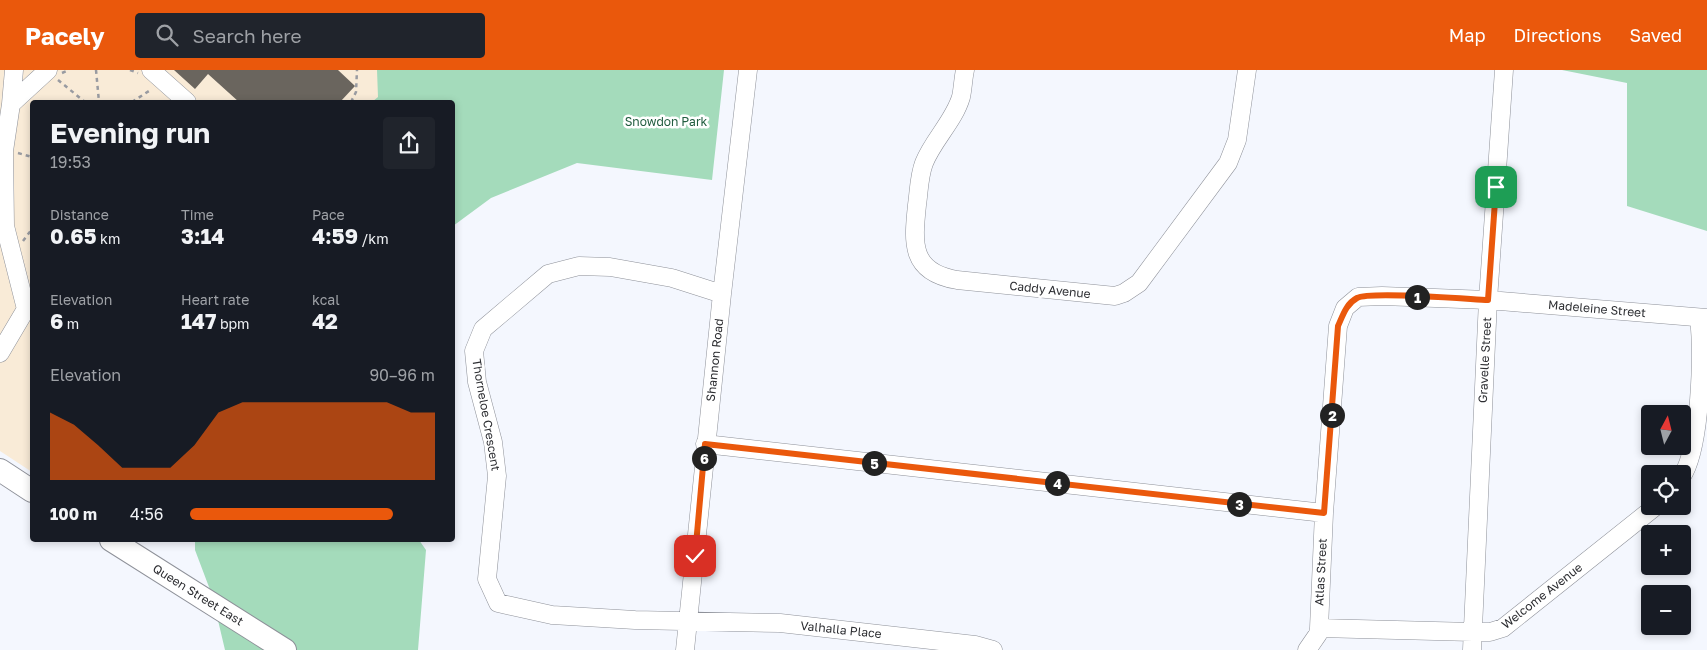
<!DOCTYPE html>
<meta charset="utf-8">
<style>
body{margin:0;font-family:"Golos Text",sans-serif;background:#20242c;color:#f1f3f6;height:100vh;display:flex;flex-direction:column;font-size:19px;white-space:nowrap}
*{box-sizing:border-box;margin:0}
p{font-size:16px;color:#9ea1a6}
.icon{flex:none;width:28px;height:28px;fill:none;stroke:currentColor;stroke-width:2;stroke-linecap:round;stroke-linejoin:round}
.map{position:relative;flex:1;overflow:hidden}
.panel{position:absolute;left:30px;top:30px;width:425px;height:442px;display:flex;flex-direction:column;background:#171b24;border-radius:5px;box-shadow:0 2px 8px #0003}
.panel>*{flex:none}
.needle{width:32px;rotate:7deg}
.tools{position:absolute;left:1641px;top:335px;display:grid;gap:10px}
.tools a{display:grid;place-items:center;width:50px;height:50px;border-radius:5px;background:#171b24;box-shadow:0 2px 8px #0003;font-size:25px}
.pin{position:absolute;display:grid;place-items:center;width:42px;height:42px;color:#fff;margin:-21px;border-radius:10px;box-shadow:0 2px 8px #0006}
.km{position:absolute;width:25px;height:25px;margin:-12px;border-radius:50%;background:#222;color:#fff;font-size:14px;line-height:25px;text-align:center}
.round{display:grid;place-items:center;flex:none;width:52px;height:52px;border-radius:5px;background:#20242c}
.overview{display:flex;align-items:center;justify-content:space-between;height:85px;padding:0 20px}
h1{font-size:28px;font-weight:700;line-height:38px}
.figures{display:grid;grid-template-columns:repeat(3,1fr);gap:8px;height:85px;padding:5px 20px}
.figures div{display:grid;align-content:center}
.figures b{font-size:21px;font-weight:700}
.figures small{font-size:14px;font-weight:400}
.figures p{font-size:14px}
.chart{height:140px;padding:10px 20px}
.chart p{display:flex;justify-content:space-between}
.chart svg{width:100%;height:90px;margin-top:5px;fill:#ea580c;opacity:.7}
ul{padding:0 20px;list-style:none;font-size:16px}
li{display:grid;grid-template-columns:80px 60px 1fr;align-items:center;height:38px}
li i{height:12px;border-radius:6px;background:#ea580c}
header{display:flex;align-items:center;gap:30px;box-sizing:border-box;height:70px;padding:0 25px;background:#ea580c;color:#fff}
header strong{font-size:24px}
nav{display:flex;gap:28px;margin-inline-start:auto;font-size:18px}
.search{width:350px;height:45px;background:#20242c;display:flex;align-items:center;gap:12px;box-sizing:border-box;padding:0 18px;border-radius:5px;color:#9ea1a6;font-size:19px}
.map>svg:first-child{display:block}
</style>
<header>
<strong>Pacely</strong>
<div class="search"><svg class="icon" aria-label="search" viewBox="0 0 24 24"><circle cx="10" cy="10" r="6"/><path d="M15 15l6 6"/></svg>Search here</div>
<nav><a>Map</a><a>Directions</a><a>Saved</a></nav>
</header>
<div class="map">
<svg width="1707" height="580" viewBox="0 0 1707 580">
<rect width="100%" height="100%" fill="#f4f7fe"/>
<!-- education -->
<path fill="#f9ebd7" d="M0,0h423l-3,32h-388v370l-32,-21z"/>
<!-- green -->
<path fill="#a4dbbb" d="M377,0h347l-12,110 -135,-17 -86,35 -38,28 -1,-124h-80l6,-5z
M1562,0h145v161l-80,-25v-123z
M195,470h224l7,10 -8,100h-193l-13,-55 -17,-45z"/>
<!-- building -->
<path fill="#6a655e" d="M174,0h164l17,16 -15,16h-101l-31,-28 -13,15z"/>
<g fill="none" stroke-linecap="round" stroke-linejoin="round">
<!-- minor casing -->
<g stroke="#8e9199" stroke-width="19">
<path id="minor" d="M151,0l36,32
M965,0c-2,9 -2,18 -4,27 -7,24 -28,43 -37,66 -5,13 -5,28 -7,42 -4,38 -7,67 40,75l158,16 9,-3 15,-10 89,-120 9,-23 10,-70
M11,34l3,-34
M722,224l-50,-16 -62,-11 -31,-1 -31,8 -65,55 -9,22 3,31 16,60 4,34 -10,103 11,24 54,12 83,5 145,3 195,22 18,5
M0,283l26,-44 -21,-83 -1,-75 7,-47 37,-34
M705,374l619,69
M1682,406c19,-29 21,-124 17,-158
M1319,558l154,4h17l13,-4 153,-122
M685,580l37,-356 26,-224
M1307,580l11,-16 1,-6 5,-115 14,-187 7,-18 13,-11 24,-1 106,4 219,18
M1472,580l16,-350 16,-230"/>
</g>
<!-- major casing -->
<g stroke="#8e9199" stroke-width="24">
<path id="major" d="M0,400l32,21
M111,470l174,110"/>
</g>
<!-- path -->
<path stroke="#999ba1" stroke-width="2.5" stroke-dasharray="4 4" stroke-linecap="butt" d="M96,0l3,32
M130,0l8,3
M62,3l7,-3
M58,10l27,22
M132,32l20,-13
M351,32l5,-10 1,-22
M18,83l14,4
M23,171l9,-12"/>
<!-- minor -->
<use href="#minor" stroke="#fff" stroke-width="18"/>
<!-- major -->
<use href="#major" stroke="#fff" stroke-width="22"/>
</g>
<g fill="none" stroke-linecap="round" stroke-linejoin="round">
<!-- route casing -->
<g stroke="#fff" stroke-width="10">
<path id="route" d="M695,486l10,-112 619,69 14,-187c5,-11 8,-22 19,-28 13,-7 110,1 131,2l8,-113"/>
</g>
<!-- route -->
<use href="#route" stroke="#ea580c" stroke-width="6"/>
</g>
<g text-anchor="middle" stroke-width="5" stroke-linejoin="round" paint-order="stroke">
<!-- park labels -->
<g font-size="12" fill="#225d40" stroke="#fff">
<text x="666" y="56">Snowdon Park</text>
</g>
<!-- street labels -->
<g font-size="12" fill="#2d2e32" stroke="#fff">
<text transform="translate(1050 220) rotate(6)" y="4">Caddy Avenue</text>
<text transform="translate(1597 239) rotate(5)" y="4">Madeleine Street</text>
<text transform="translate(715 290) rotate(-84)" y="4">Shannon Road</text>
<text transform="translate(1485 290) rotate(-87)" y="4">Gravelle Street</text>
<text transform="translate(486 345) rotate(80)" y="4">Thorneloe Crescent</text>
<text transform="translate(1321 502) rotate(-87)" y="4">Atlas Street</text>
<text transform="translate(198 525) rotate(32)" y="4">Queen Street East</text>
<text transform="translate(1542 526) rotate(-38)" y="4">Welcome Avenue</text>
<text transform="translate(841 560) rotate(6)" y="4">Valhalla Place</text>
</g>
</g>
</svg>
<div class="tools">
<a><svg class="needle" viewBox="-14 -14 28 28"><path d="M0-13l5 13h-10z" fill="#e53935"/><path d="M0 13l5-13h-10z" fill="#9ea1a6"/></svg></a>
<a><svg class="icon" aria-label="locate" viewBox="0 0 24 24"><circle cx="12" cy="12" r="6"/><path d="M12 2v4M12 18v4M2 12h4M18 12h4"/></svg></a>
<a>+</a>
<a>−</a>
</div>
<div class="pin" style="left:1496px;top:117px;background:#1e9e55"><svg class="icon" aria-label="arrive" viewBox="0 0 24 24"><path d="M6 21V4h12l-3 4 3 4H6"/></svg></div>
<div class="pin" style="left:695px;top:486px;background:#d93025"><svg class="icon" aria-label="check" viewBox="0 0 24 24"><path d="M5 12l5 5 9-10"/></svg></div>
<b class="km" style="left:1417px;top:227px">1</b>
<b class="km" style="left:1332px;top:345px">2</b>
<b class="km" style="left:1239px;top:434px">3</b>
<b class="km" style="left:1057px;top:413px">4</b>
<b class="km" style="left:874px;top:393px">5</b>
<b class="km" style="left:704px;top:388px">6</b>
<section class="panel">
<div class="overview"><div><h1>Evening run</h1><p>19:53</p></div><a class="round"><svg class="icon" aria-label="share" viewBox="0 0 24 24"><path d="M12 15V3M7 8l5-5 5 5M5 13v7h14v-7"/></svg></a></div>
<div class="figures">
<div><p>Distance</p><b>0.65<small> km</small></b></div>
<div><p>Time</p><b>3:14</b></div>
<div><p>Pace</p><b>4:59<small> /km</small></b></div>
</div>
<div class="figures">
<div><p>Elevation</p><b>6<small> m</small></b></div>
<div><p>Heart rate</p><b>147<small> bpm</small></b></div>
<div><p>kcal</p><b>42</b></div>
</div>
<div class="chart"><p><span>Elevation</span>90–96 m</p>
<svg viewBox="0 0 160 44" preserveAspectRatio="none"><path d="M0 44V11L10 17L20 27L30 38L40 38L50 38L60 27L70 11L80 6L90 6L100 6L110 6L120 6L130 6L140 6L150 11L160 11V44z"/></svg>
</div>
<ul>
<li><b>100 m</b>4:56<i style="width:83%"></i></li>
</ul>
</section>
</div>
